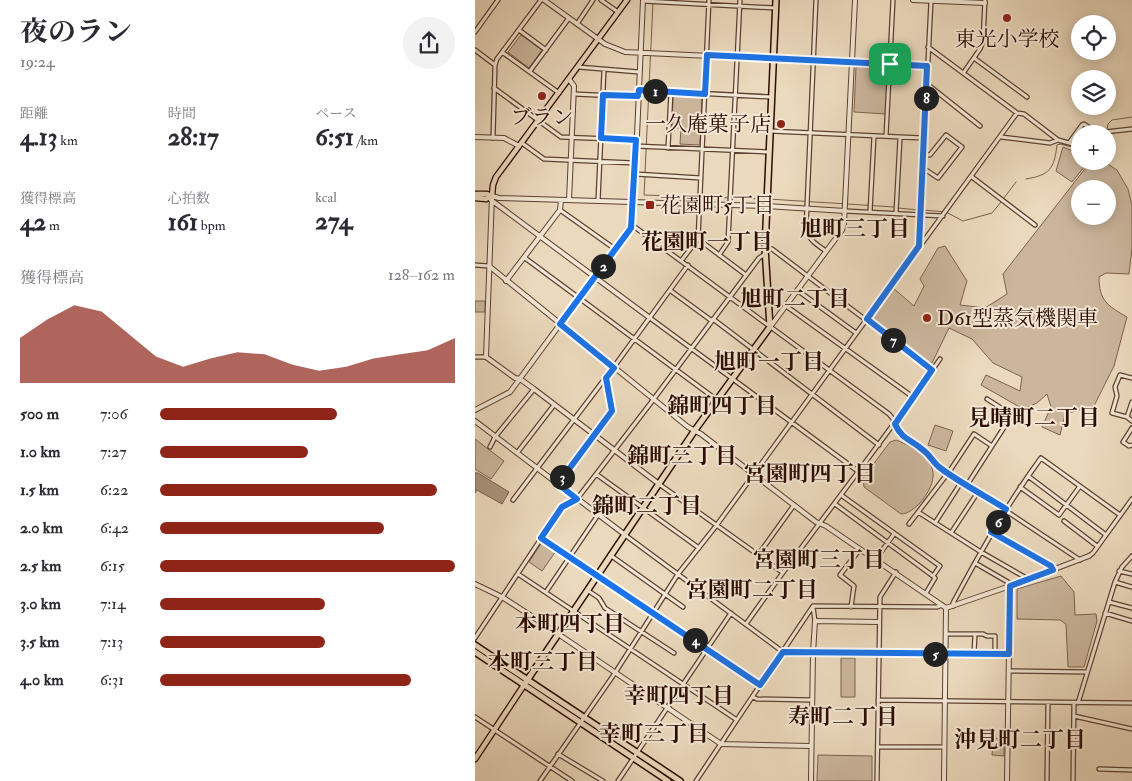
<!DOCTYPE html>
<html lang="ja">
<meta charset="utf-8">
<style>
body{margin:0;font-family:"IM FELL Double Pica","Noto Serif JP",serif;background:#f2f2f3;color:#2b2b33;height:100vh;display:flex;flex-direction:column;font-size:19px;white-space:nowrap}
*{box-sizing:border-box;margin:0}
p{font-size:16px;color:#7c7c81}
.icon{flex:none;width:28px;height:28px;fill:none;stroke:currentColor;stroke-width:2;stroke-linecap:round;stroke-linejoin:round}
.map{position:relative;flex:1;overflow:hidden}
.drawer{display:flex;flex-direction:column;background:#fff;width:475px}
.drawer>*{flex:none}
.tools{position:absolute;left:596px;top:15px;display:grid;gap:10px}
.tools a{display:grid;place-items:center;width:45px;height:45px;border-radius:50%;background:#fff;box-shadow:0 2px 12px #0003;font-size:25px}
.pin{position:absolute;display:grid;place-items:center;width:42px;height:42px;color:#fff;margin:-21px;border-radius:10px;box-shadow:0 2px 8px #0006}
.km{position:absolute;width:25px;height:25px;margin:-12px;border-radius:50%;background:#222;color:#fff;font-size:14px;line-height:25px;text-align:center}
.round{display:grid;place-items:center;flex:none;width:52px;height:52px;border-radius:26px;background:#f2f2f3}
.overview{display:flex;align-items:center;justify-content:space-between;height:85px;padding:0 20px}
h1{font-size:28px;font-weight:700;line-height:38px}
.metrics{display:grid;grid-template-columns:repeat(3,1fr);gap:8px;height:85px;padding:5px 20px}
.metrics div{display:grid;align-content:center}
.metrics b{font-size:25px;font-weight:700}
.metrics small{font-size:14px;font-weight:400}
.metrics p{font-size:14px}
.chart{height:140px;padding:10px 20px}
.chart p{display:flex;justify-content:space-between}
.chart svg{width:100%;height:90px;margin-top:5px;fill:#8f2418;opacity:.7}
ul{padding:0 20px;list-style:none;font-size:16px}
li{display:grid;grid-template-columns:80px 60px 1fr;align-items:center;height:38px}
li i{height:12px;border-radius:6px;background:#8f2418}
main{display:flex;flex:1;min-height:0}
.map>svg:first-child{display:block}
</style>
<main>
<section class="drawer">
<div class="overview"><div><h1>夜のラン</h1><p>19:24</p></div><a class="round"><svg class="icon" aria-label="share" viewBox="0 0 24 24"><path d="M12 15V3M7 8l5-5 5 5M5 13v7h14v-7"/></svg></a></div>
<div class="metrics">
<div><p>距離</p><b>4.13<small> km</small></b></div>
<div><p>時間</p><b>28:17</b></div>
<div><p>ペース</p><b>6:51<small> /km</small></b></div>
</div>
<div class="metrics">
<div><p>獲得標高</p><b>42<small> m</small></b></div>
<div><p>心拍数</p><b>161<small> bpm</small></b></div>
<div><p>kcal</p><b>274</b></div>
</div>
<div class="chart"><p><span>獲得標高</span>128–162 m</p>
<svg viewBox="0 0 160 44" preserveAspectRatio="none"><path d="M0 44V22L10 13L20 6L30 9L40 20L50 31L60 36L70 32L80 29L90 30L100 35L110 38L120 36L130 32L140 30L150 28L160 22V44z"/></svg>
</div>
<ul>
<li><b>500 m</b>7:06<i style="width:60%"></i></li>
<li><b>1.0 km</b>7:27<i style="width:50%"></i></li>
<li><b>1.5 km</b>6:22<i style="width:94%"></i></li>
<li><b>2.0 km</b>6:42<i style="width:76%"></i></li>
<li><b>2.5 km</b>6:15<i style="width:100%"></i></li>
<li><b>3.0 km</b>7:14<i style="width:56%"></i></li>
<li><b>3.5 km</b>7:13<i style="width:56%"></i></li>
<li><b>4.0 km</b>6:31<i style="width:85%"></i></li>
</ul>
</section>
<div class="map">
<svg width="657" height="781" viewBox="0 0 657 781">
<rect width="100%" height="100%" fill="#ebd9bd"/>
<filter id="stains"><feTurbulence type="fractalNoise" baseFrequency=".004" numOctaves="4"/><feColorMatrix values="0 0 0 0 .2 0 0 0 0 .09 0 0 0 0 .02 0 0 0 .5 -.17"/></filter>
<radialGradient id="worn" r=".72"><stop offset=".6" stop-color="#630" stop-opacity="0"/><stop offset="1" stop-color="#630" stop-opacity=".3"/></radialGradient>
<!-- green -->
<path fill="#cbb69d" stroke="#7c624f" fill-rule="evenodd" d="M46,35l21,15 -13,18 -21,-16z
M381,67l31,1 -1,46 -32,-2z
M198,95l29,1 -2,49 -20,-1 1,-16h-9z
M588,147l17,7v7h9l-17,21 -16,-11z
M616,161h12l14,9 11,19 4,16v43l-3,26 -23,-1 -7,4c0,24 9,29 28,40l-13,49 -20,40 -29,8 -5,21 -18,-8 9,-20 -4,-13 -10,9 -14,6 -42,-24 5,-10 34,16 2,-14 -29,-14 -21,-24 -23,-11 -17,35h-3l-57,-45 21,-30 21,18 10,-20 -4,-7 18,-31 7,-2 22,35 -7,24 25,3 22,-14 -4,-20zM605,189h27v27h-27z
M0,301h10v11h-10z
M460,425l18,6 -7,20 -18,-6z
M0,439l29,22 -13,18 -16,-10z
M421,440c33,13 51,31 24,63 -5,5 -12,11 -19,11l-37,-27 -1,-9 27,-36z
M67,542l14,9 -14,20 -13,-9z
M586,576l13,16 1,23 21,-1 1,7 -13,46h-16l-2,-43 -6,-4 -43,-1v-30z
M366,658h14v39h-14z
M518,738l11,1v17l-12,-1z
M343,755l54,1v25h-55z"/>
<!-- water -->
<path fill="#aa947d" stroke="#785e4b" d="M0,473h3l31,19 -7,12 -25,-14 -2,3z"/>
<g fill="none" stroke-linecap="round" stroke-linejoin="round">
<!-- stream -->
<path stroke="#785e4b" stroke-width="1" d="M632,129l1,-5 4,-4 20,-3
M170,173l8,-171
M170,177l-1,18 120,4
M551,179c24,-4 28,-10 31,-34l3,-1 20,5
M529,198l12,-16
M293,199l126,8
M423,208l21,2
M448,210l23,2 17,9 29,-8 9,-11"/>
<!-- minor casing -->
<g stroke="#5c4030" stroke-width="5.5">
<path id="minor" d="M126,0l17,12
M341,0l-10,229c3,11 11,16 20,22
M168,1l132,7
M102,24l16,-24
M44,30l27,20
M0,32l23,-32
M453,47l89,66 7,1 34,26
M0,50l20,15
M27,52l57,41
M499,58l53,39
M103,67l61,5
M55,71l39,-53
M489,72l16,-23 3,-8 2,-41
M452,84l53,42
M19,88l67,49 75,3
M164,90l132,7
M99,94l64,3
M295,131l153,7
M621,133l36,-4
M411,136l7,-136
M526,137l49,6 8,-3 22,6
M18,138l2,-73 2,-6 44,-59
M47,143l22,16 91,4
M594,143l13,-18 2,-1 12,8
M161,146l133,6
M193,148l3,-56
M448,154l7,1 16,-20 16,12 -24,31 -15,-10
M160,174l66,4
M497,177l63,48
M123,201l6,-131
M85,210l55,39
M370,211l98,5
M395,212l4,-76
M421,213l4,-75
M157,225l257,189 5,6 5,12 3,5 21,12 14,16 143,95
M223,239l48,36
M444,244l12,-243
M290,248l7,1 160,121
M244,255l9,-13 12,-242
M50,258l192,142
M206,261l17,-22 11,-239
M0,265l14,1
M322,290l59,43
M196,291l41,30
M311,306l127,91
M175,318l209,154
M238,319l166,126
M0,357h11
M657,378l-12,-3 -5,12 2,9 -5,17 15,4 5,4
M652,417l5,-15
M657,428l-9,14 6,4 3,-1
M15,447l5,-10 39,-48
M42,453l37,-48
M121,474l103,74
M553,476l78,59
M83,484l54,-73 -6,-33
M184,484l123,88
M492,485l45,-70 -25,-16
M545,487l39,28 21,-29
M366,495l99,71 -7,10 2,2 -9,15
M38,500l103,-136 72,-99
M360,504l98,72
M443,512l63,40 47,27
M589,521l33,25
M460,523l27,-42
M434,524l42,-55 23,-35 18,12
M516,532l60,35 2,3
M476,533l27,-41
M150,535l158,117
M66,538l219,147
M135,555l73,52
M283,555l36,-50
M614,556l4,-3 39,-54
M401,559l18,-25
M500,563l38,22
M644,571l13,3
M43,574l219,146
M640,582l17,5
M112,590l12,8 6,10 69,45
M71,592l52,-77
M634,602l23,6
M478,606v-3c27,-50 54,-99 88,-145l79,57
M338,607l2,14
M376,607l3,-21 -14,-11 20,-26
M630,613l27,8
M271,624c63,-90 132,-175 194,-265
M471,634h37l4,2h8v18
M0,638l87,-131 15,-8 73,-95 109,-146 6,-4
M499,654l1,-20
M534,671l78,1
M278,697l4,2 55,1
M403,700l254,3
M603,703l37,-121 7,-15 10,-11
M599,716l58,13
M0,717l97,64
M403,747h66
M83,754l45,27
M624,769l33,1
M65,781l75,-108 63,-99 38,-48 301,-413
M143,781l113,-168
M221,781l117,-175 124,1 5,-2
M402,781l3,-184 16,-25
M572,781l1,-79
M598,781l1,-78"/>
</g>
<!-- tertiary casing -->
<g stroke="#5c4030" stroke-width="6">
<path id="tertiary" d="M69,0l61,44 20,8 302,14
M438,0l72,3
M94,79l5,7 -5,114
M0,137l29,1 15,8
M16,200l159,118
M14,266l199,161 13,7 115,88 10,4 120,82 64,-22 79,-30
M31,281l54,-71 1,-10
M295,327l72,-97 2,-6 11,-224
M0,410l35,-18 121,-164 3,-25 9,-203
M0,421l149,113
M184,484l-125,-95 -14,-10 -5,-1 -29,-21 6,-161 7,2 267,8 79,5
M0,584l27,13 31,20 188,127 90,2
M308,652l226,2
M336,781l2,-128 2,-32 64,1
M469,781l2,-173
M532,781l3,-195"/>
</g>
<!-- primary casing -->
<g stroke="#2c0d01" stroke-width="7">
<path id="primary" d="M0,194h12l5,2
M17,196l1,-11 3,-8 131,-177
M0,198l11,1 6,-3
M0,759l49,-74"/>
</g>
<!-- trunk casing -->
<g stroke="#2c0d01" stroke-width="8">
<path id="trunk" d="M0,645l205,136
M0,652l193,129
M49,685l171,-255 75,-103 -5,-79 11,-248"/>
</g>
<!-- minor -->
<use href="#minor" stroke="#f2e6d4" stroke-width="3"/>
<!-- tertiary -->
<use href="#tertiary" stroke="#f2e6d4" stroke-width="4"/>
<!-- primary -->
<use href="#primary" stroke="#ebd9bd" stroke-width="4.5"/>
<!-- trunk -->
<use href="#trunk" stroke="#ebd9bd" stroke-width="5"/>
</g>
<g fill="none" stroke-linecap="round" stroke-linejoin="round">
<!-- route casing -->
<g stroke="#fff" stroke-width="10">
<path id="route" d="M232,55l220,11 -8,180 -52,73 65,51 -37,54c7,16 16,15 28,26 6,4 10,12 16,17 21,16 45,28 67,42l-15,23 60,34 2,4 -43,16 -1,68 -226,-2 -23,33 -219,-147 21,-31 15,-8 -19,-15 54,-73 -6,-33 8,-10 -54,-44 71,-96 5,-88 -35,-2 2,-43 35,1 1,-6 66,4z"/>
</g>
<!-- route -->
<use href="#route" stroke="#1a73e8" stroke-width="6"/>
</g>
<!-- markers -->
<g fill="#8f2418" stroke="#f2e6d4" stroke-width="2">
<circle cx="532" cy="18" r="5"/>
<circle cx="67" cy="96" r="5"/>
<circle cx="306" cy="124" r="5"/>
<rect x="170" y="200" width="10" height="10" rx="2.5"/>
<circle cx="452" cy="318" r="5"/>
</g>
<g text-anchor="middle" stroke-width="4" stroke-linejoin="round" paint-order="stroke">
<!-- poi labels -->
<g font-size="21" fill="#2c0d01" stroke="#f2e6d4">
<text x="532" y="46">東光小学校</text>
<text x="67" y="124">ブラン</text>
<text x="296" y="131" text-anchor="end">一久庵菓子店</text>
<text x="185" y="212" text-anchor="start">花園町5丁目</text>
<text x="462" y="325" text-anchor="start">D61型蒸気機関車</text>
</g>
<!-- neighbourhood labels -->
<g font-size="22" font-weight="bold" fill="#2c0d01" stroke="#f2e6d4">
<text x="380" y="236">旭町三丁目</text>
<text x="232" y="249">花園町一丁目</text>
<text x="320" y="306">旭町二丁目</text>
<text x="294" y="369">旭町一丁目</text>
<text x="247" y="413">錦町四丁目</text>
<text x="559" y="425">見晴町二丁目</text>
<text x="207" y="463">錦町三丁目</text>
<text x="335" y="481">宮園町四丁目</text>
<text x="172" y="513">錦町二丁目</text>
<text x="344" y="567">宮園町三丁目</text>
<text x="277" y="597">宮園町二丁目</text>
<text x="95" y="631">本町四丁目</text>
<text x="68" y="669">本町三丁目</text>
<text x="204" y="703">幸町四丁目</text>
<text x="368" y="724">寿町二丁目</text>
<text x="179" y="741">幸町三丁目</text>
<text x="545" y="747">沖見町二丁目</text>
</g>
</g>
<rect width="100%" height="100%" filter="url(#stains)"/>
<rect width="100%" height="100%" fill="url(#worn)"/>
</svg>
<div class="tools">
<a><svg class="icon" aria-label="locate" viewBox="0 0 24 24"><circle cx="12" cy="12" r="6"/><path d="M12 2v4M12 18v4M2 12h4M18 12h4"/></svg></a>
<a><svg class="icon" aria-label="layers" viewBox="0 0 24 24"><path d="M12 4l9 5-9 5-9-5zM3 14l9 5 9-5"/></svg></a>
<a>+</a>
<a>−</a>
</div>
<div class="pin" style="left:415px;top:64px;background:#1e9e55"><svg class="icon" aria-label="arrive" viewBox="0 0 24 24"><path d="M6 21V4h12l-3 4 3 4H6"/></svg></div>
<b class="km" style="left:180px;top:91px">1</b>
<b class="km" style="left:128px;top:266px">2</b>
<b class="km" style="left:87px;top:477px">3</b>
<b class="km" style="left:220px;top:640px">4</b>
<b class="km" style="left:460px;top:654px">5</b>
<b class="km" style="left:523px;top:522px">6</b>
<b class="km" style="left:418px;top:340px">7</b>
<b class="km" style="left:451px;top:98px">8</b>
</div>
</main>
